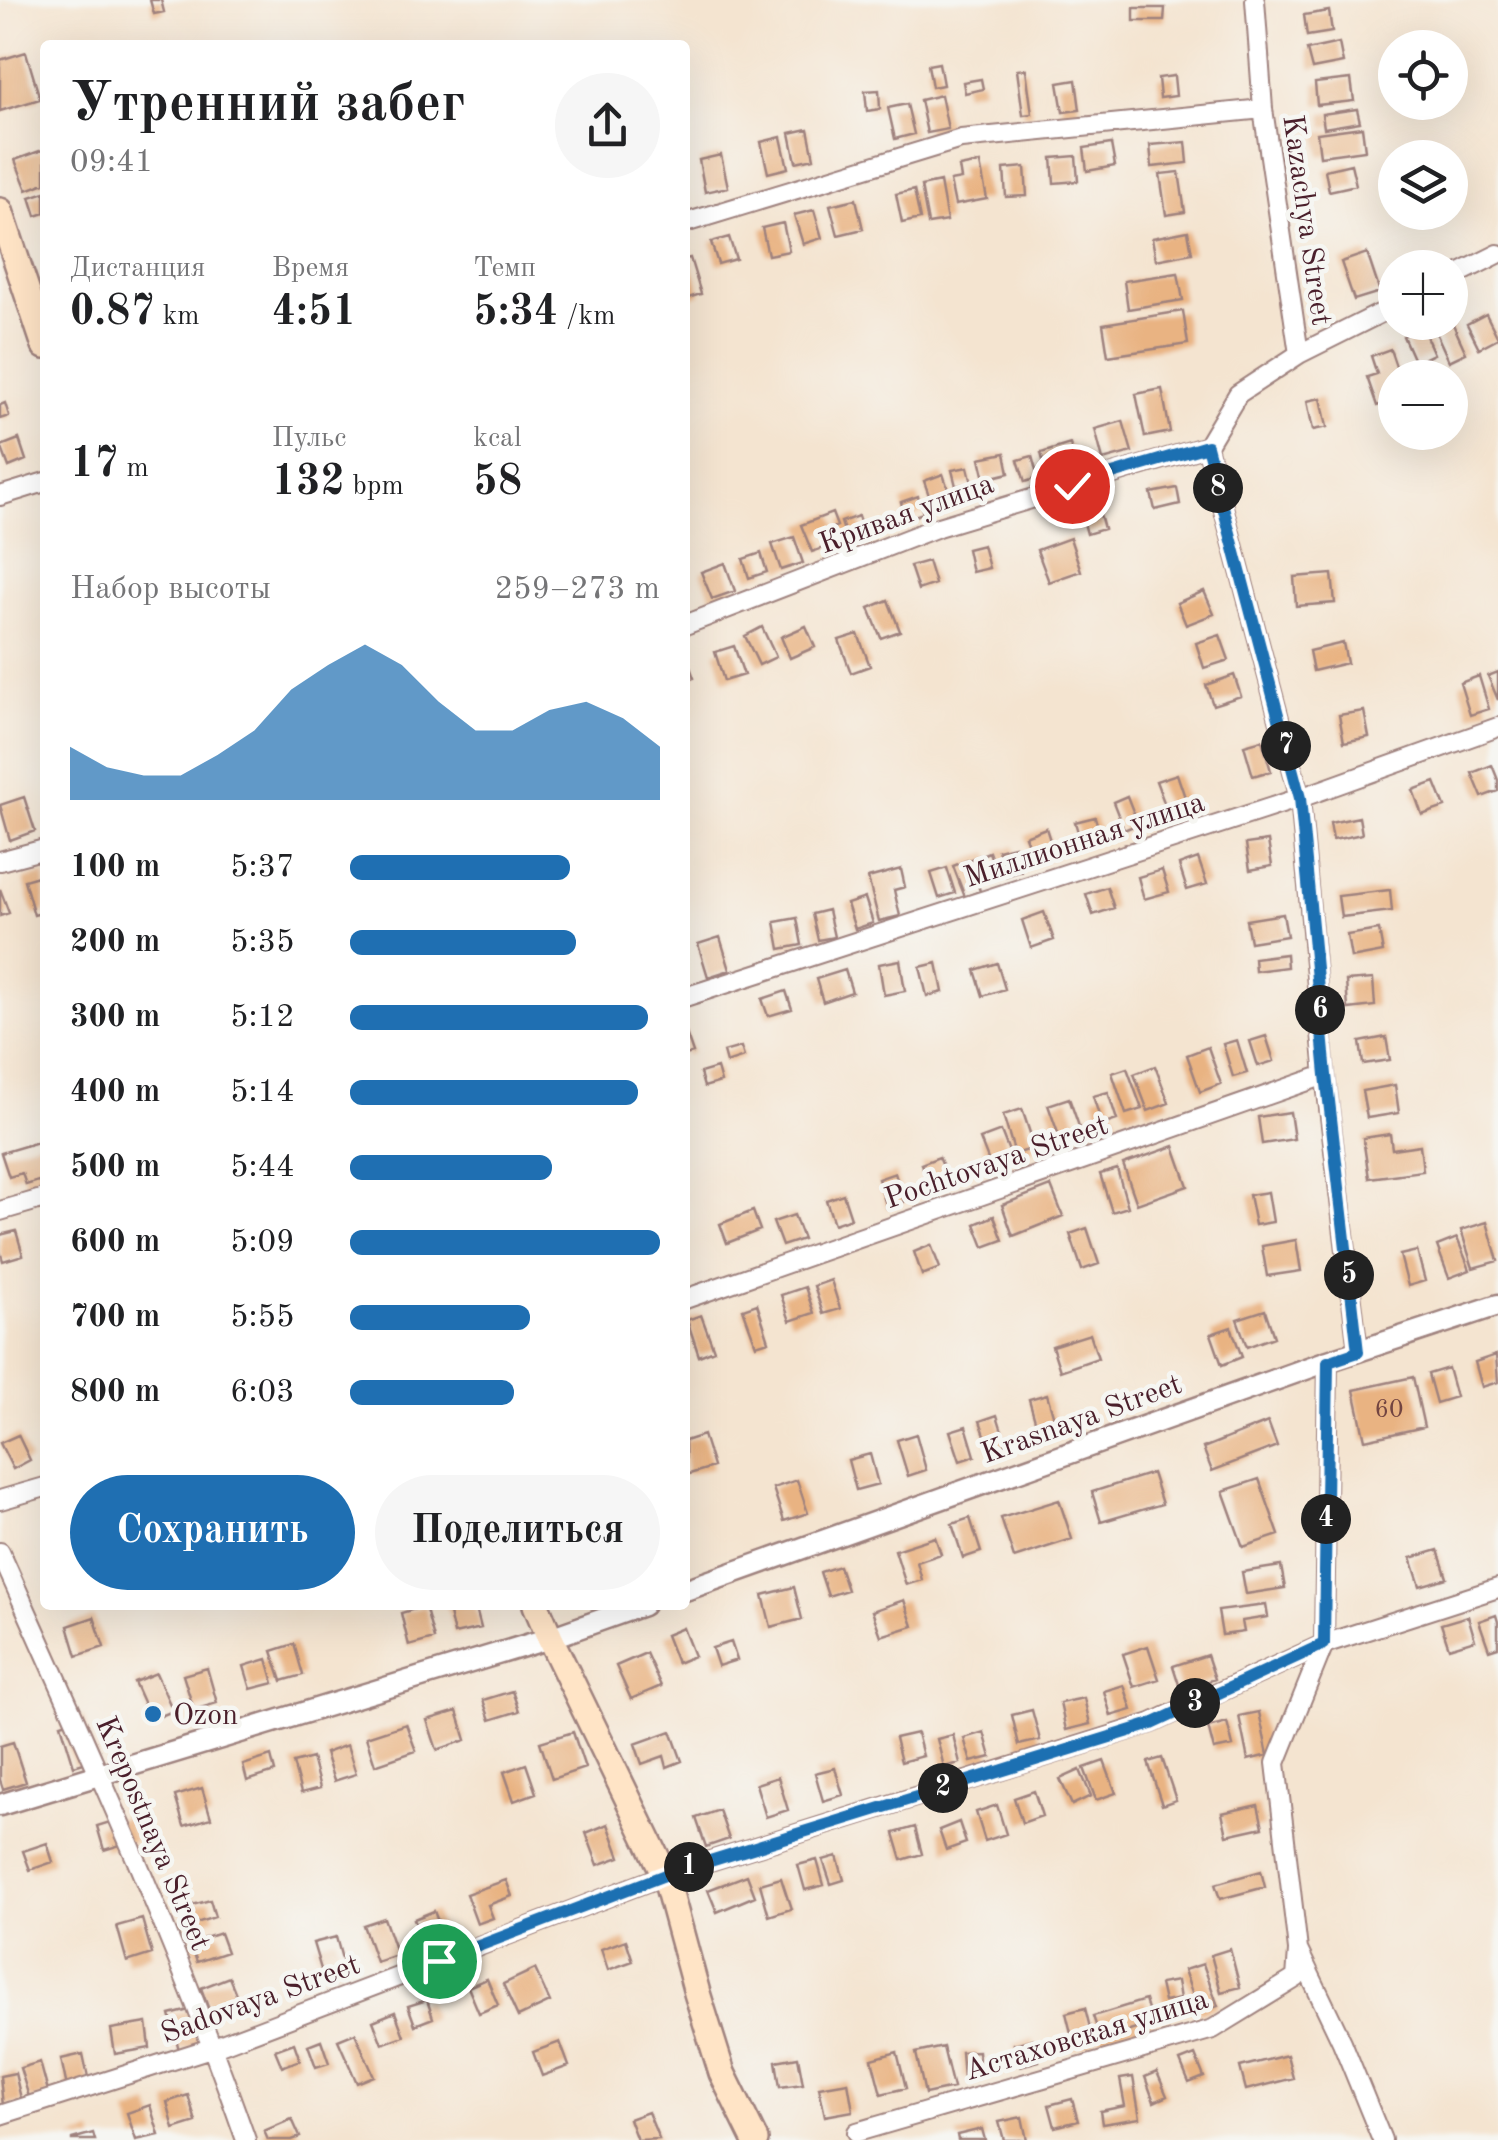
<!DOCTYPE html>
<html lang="ru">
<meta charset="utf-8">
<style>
body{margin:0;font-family:"Old Standard TT",serif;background:#f6f6f6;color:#202124;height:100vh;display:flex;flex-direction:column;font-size:38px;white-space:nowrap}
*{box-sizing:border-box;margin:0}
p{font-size:32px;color:#757577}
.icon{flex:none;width:55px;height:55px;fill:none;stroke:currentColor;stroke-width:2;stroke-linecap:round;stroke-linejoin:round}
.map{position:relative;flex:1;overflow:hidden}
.details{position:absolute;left:40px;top:40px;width:650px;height:1570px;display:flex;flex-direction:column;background:#fff;border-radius:10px;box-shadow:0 10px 40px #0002}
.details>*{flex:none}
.controls{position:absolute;left:1378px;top:30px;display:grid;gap:20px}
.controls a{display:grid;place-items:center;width:90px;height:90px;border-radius:50%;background:#fff;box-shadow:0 10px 40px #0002;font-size:50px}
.pin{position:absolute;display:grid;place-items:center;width:85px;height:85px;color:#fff;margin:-42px;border:5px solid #fff;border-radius:50%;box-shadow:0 2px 10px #0007}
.km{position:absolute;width:50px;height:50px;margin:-25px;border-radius:50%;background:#222;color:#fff;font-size:28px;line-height:50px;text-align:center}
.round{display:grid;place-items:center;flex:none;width:105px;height:105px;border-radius:52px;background:#f6f6f6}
.head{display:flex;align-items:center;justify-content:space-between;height:170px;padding:0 30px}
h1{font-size:55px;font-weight:800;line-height:75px}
.stats{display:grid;grid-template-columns:repeat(3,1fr);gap:15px;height:170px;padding:10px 30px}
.stats div{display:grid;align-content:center}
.stats b{font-size:42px;font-weight:800}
.stats small{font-size:28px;font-weight:400}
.stats p{font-size:28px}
.chart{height:280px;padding:20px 30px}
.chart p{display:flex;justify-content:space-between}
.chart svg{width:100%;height:180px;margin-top:10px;fill:#1f6fb2;opacity:.7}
.action{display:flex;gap:20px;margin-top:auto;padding:20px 30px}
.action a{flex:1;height:115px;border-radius:60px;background:#1f6fb2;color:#fff;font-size:40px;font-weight:800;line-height:115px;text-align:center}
.action a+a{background:#f6f6f6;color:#202124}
ul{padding:0 30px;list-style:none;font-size:32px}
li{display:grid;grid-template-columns:160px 120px 1fr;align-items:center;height:75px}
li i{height:25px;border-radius:12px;background:#1f6fb2}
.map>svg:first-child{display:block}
</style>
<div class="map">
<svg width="1498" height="2140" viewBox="0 0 1498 2140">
<rect width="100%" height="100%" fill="#f6f6f2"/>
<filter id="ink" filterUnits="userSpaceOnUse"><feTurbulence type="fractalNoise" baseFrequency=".01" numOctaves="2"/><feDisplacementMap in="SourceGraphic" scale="20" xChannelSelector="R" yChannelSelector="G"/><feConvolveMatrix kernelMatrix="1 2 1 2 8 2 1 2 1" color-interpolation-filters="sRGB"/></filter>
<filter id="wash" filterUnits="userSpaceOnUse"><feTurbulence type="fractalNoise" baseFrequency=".0048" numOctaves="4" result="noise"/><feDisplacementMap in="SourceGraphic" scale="40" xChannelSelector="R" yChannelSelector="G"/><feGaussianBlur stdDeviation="2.25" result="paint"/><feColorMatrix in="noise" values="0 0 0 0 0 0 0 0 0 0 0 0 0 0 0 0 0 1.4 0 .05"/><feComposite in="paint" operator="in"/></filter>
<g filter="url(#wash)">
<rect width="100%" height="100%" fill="#f4e4d0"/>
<g id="blocks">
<!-- building -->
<path fill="#e9b382" d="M150,0h11l3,12 -10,2z
M1134,8h31l-1,13h-30z
M1329,11l3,21 -25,4 -3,-21z
M1339,43l4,20 -31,6 -5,-19z
M26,52l14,47 -40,12v-51z
M939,63l4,22 -11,2 -4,-22z
M1026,69l6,45 -9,1 -6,-45z
M1174,76l2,20 -16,2 -2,-20z
M981,79l2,10 -18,4 -2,-11z
M1351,79l3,22 -37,4 -2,-22z
M1076,80l4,30 -17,2 -5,-29z
M879,90l1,19 -13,2 -2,-20z
M941,95l7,34 -21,4 -7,-33z
M907,104l7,30 -19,5 -7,-31z
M1357,109l3,13 -36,6 -2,-14z
M1362,127l3,23 -45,6 -3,-23z
M808,129l6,29 -18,4 -6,-29z
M781,137l7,31 -20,5 -7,-31z
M1186,142l2,21 -36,4 -2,-22z
M1111,144l4,22 -28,5 -3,-23z
M45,149v34l-18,7 -12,-30z
M721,155l7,32 -23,5 -6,-32z
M1076,156l2,25 -24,2 -2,-25z
M980,163l7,36 -32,6 -5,-24 11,-2 -2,-12z
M1351,164l5,21 -27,6 -4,-21z
M1025,167l2,29 -21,1 -2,-28z
M1179,172l6,40 -19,3 -6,-41z
M940,182l7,39 -19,3 -7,-38z
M914,190l6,29 -18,4 -6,-29z
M45,192v21l-9,3 -6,-19z
M856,199l7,30 -25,6 -8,-30z
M814,210l8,28 -19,6 -9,-29z
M783,223l6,28 -21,4 -6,-27z
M1188,231l4,22 -36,7 -4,-22z
M729,237l7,22 -18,5 -7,-22z
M1367,253l13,39 -26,8 -13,-38z
M690,258l11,36 -16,5v-40z
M1178,273l5,27 -55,9 -4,-28z
M1183,311l5,33 -80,12 -5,-32z
M1486,314l12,24 -19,10 -12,-24z
M1442,322h10l14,31 -17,8 -16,-35z
M1422,327l12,27 -19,9 -12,-27z
M1390,349l10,29h-5v22l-18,6 -10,-29 10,-3 -6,-18z
M1162,389l8,43 -25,5 -9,-43z
M1321,398l6,29 -14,3 -6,-29z
M5,403l4,13 -9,3v-14z
M1123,421l9,31 -29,8 -8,-31z
M19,439l7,21 -17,7 -8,-21z
M1070,444l6,23 -29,8 -6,-22z
M1005,453l4,20 -24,6 -5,-21z
M1032,456l6,22 -13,4 -7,-22z
M968,467l4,16 -16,3 -4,-16z
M943,474l10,29 -19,7 -10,-29z
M1177,488l3,16 -25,6 -4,-17z
M918,496l5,17 -17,6 -5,-17z
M1097,504l7,25 -17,5 -7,-26z
M832,513l5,13 -16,7 5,14 -14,5 -11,-27z
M858,516l8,23 -17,7 -8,-24z
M794,537l9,26 -22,7 -9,-26z
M1070,538l11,33 -32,11 -12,-32z
M983,545l6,23 -17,4 -5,-23z
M761,553l6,19 -18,6 -6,-19z
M928,561l7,23 -17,6 -8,-24z
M725,563l10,28 -23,8 -11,-27z
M1332,574l3,29 -39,3 -2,-29z
M1204,591l10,23 -28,11 -9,-22z
M888,600l12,31 -19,7 -12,-30z
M806,626l9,21 -25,11 -9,-21z
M762,627l14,30 -17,8 -14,-29z
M858,634l12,32 -19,7 -12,-33z
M1220,635l9,25 -25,8 -8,-25z
M1343,643l4,20 -34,8 -4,-20z
M734,646l10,29 -20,6 -9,-29z
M685,653l9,25 -9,3z
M1498,672v28l-10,-24z
M1234,675l7,21 -28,9 -7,-20z
M1479,676l10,33 -19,6 -10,-32z
M1364,711l5,26 -25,5 -5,-27z
M1262,740l9,31 -18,5 -9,-31z
M1492,765l6,15v11l-16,6 -10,-24z
M1177,774l11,32 -20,7 -12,-32z
M1435,782l10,25 -23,8 -9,-25z
M1127,796l11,28 -14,6 -11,-28z
M24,797l11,34 -25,9 -10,-35z
M1095,817l7,23 -20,6 -7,-24z
M1359,817l3,17 -29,6 -3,-17z
M1046,828l9,28 -20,7 -10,-27z
M1268,841l4,25 -22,4 -4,-26z
M1014,846l7,25 -15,5 -8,-26z
M989,852l8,22 -20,8 3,9 -15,6 -12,-31z
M1198,858l9,26 -20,6 -8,-25z
M947,868l8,25 -16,5 -8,-25z
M901,869l4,18 -11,3 6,26 -21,5 -11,-43z
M1162,870l7,22 -25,7 -6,-22z
M45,874v38l-11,3 -10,-35z
M1107,887l7,21 -21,7 -7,-21z
M0,889l9,24 -9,3z
M1390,890l2,21 -51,6 -3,-21z
M865,898l8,25 -18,6 -8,-25z
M828,910l6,27 -16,3 -6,-26z
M1044,912l10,28 -23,8 -9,-28z
M1283,914l4,22 -37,6 -4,-22z
M797,918l5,27 -22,4 -5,-27z
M1379,930l4,22 -32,6 -4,-23z
M720,937l10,33 -22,7 -10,-33z
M1286,954l1,13 -32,4 -1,-13z
M900,960l5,31 -21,4 -5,-31z
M937,963l6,29 -16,4 -7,-29z
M997,963l8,26 -22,7 -8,-26z
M845,970l7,22 -29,10 -7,-23z
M1373,979l2,27 -27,3 -2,-28z
M786,991l6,18 -24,7 -6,-17z
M685,1030l8,23 -8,2z
M1266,1036l8,25 -16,5 -8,-25z
M1386,1037l4,23 -27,4 -3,-22z
M1237,1040l10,33 -14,4 -10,-33z
M741,1047l3,10 -18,6 -3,-11z
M1208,1047l13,37 -21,8 -13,-37z
M1155,1066l14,37 -21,8 -14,-37z
M717,1068l4,14 -17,5 -4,-14z
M1127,1068l15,41 -16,5 -14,-41z
M1395,1085l4,28 -32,5 -5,-27z
M1108,1092l9,28 -15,5 -9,-29z
M1069,1098l12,34 -21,7 -12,-34z
M1022,1109l13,39 -20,6 -12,-39z
M1290,1112l4,27 -32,5 -4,-27z
M1001,1131l9,23 -21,8 -9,-23z
M1390,1134l2,15 28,-4 3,26 -54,7 -6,-40z
M45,1140v39l-19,6 -4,-12 -13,4 -8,-24z
M1174,1146l14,40 -51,18 -14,-40z
M939,1157l11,26 -18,7 -11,-26z
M1117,1169l11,38 -16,5 -12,-38z
M895,1173l9,29 -17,6 -9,-29z
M1051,1186l12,30 -50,20 -11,-31z
M1268,1192l5,30 -18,3 -6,-30z
M843,1194l8,24 -17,6 -8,-24z
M753,1211l7,19 -33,13 -7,-19z
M794,1215l9,24 -21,7 -9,-24z
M994,1216l9,24 -19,7 -9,-23z
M1487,1222l11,39 -25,7 -12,-38z
M1087,1228l12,36 -17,6 -12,-36z
M16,1231l7,24 -20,6 -3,-10v-16z
M1457,1238l13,32 -21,8 -12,-32z
M1296,1240l5,31 -34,5 -5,-30z
M931,1245l9,23 -18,7 -8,-23z
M1417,1251l8,30 -17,5 -8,-31z
M831,1280l9,29 -17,5 -9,-28z
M805,1287l9,26 -24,8 -9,-26z
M757,1304l12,37 -13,4 -13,-36z
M1265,1310l9,27 -27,10 -10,-28z
M701,1315l13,35 -15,6 -12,-36z
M1231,1327l11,30 -20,8 -11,-31z
M1090,1334l8,24 -38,13 -8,-25z
M1496,1355l2,27 -16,5 -7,-25z
M1448,1368l8,29 -20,6 -8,-29z
M1413,1377l11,50 -59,13 -11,-50z
M1047,1394l10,35 -18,5 -10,-35z
M997,1415l9,29 -16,5 -10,-28z
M1268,1422l9,24 -65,25 -9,-23z
M966,1426l9,30 -15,5 -10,-30z
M916,1434l10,36 -18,6 -11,-36z
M18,1435l12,25 -17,9 -13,-26z
M703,1435l10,32 -27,8 -1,-34z
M870,1454l8,30 -22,6 -8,-30z
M1152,1473l10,31 -61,18 -9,-30z
M1259,1479l20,56 -36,12 -20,-56z
M797,1480l11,33 -24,8 -11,-33z
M1059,1500l13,39 -58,19 -13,-40z
M970,1518l11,34 -18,6 -11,-34z
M935,1537l6,17 -24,8 5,18 -16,5 -11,-35z
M1438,1550l9,28 -27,8 -9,-28z
M839,1566l8,24 -19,6 -8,-24z
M1281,1566l4,22 -39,6 -4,-22z
M794,1587l8,32 -31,8 -8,-32z
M904,1600l9,26 -32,10 -9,-25z
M447,1605h28l6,23 -27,6z
M1266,1605l2,12 -26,4 2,11 -22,3 -4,-24z
M425,1606l9,33 -25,7 -8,-33z
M1496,1615l2,7v25l-9,3 -10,-29z
M1468,1616l7,24 -26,8 -8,-24z
M94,1617l10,30 -27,9 -9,-30z
M683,1628l11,28 -17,7 -11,-28z
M731,1642l6,18 -19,6 -6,-18z
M294,1644l9,31 -21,6 -10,-30z
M1148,1646l11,33 -25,8 -11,-33z
M646,1653l15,33 -30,13 -15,-33z
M1207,1655l8,24 -34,12 -8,-25z
M267,1659l7,24 -23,6 -7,-23z
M207,1668l10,35 -23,7 -11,-35z
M156,1673l17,38 -22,9 -17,-38z
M1124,1685l8,25 -21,6 -7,-25z
M512,1691l7,20 -29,9 -7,-20z
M1084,1698l6,26 -24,6 -6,-27z
M1032,1710l8,30 -21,5 -7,-30z
M457,1711l9,29 -29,10 -10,-30z
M1259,1712l9,43 -20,5 -9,-44z
M84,1717l13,42 -23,7 -13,-42z
M1227,1722l6,24 -19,4 -6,-23z
M406,1724l10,27 -41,14 -9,-28z
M671,1731l11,30 -15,6 -3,-11 -22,8 -7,-20z
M573,1732l12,36 -33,11 -12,-37z
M984,1732l7,25 -20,5 -7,-24z
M917,1733l6,23 -22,6 -6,-24z
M953,1735l7,28 -16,4 -7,-28z
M13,1742l13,40 -23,7 -3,-9v-34z
M347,1745l9,29 -22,7 -9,-28z
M271,1756l4,16 -28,9 -4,-16z
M312,1758l8,30 -19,5 -8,-30z
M1162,1758l14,42 -14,5 -14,-43z
M1104,1761l12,32 -20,7 -12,-32z
M526,1764l10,29 -22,8 -10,-29z
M835,1768l8,27 -20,6 -8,-28z
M1080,1770l11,26 -19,9 -12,-26z
M778,1777l10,33 -22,7 -10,-33z
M202,1788l9,30 -27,8 -9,-30z
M1034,1791l8,25 -20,7 -8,-25z
M997,1805l9,29 -21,7 -9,-29z
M1258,1805l5,22 -36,8 -5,-22z
M719,1810l10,29 -23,8 -10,-29z
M126,1817l8,24 -30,9 -7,-24z
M959,1822l7,21 -20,7 -7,-20z
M608,1824l12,33 -22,8 -12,-32z
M915,1827l7,27 -20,6 -8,-27z
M47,1843l6,19 -23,8 -7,-19z
M837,1856l7,24 -13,4 -8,-24z
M817,1860l7,25 -19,5 -7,-25z
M1261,1871l4,16 -45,12 -5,-15z
M747,1875l8,21 -38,16 -9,-22z
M781,1878l10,31 -22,7 -9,-32z
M506,1880l6,16 -24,9 5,13 -16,6 -11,-30z
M210,1900l5,17 -25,8 -5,-18z
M434,1911l10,26 -21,7 -9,-25z
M384,1918l13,37 -21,7 -13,-37z
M142,1919l10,35 -25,8 -10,-36z
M220,1933l7,19 -30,10 -7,-19z
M336,1937l9,33 -22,6 -10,-33z
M626,1940l7,21 -25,9 -7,-21z
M1230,1949l10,38 -19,5 -10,-37z
M1203,1964l15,42 -19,7 -15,-43z
M535,1969l15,33 -32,15 -15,-33z
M229,1977l9,22 -29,11 -8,-22z
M487,1979l11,26 -19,8 -11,-26z
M1177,1981l3,18 -16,3 -4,-18z
M427,2000l6,18 -18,7 -7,-19z
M1145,2000l7,24 -51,16 -8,-24z
M1085,2008l9,36 -19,5 -9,-36z
M193,2009l9,35 -23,6 -9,-35z
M395,2012l9,24 -22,8 -9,-23z
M147,2023l3,25 -35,6 -4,-25z
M355,2033l19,43 -17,7 -19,-43z
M1033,2039l6,22 -19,5 -6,-22z
M321,2040l8,23 -13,4 -8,-22z
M560,2042l9,24 -27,10 -9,-24z
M294,2043l6,17 -18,7 -7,-17z
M943,2047l10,41 -28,6 -9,-41z
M978,2051l2,25 -17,2 -2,-26z
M897,2052l9,36 -25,6 -9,-35z
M83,2054l7,33 -22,5 -7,-33z
M1195,2055l9,22 -15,6 -9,-22z
M1287,2055l6,23 -47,12 -6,-23z
M798,2057l5,27 -23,3 -4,-26z
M40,2062l9,33 -19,5 -10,-32z
M1157,2072l10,24 -13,6 -9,-25z
M15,2073l7,30 -19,3 -3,-30z
M1133,2077l7,41 -38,6 -2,-13 25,-5 -5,-27z
M848,2082l5,29 -28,5 -6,-29z
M188,2095l8,27 -22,7 -7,-27z
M1072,2099l6,22 -23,6 -6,-22z
M150,2105l9,30 -23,5 -9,-27z
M648,2112l11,27 -22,1 -8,-21z
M1022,2117l5,23h-23l-5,-18z
M292,2119l8,18 -8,3h-24l-4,-9z
M982,2129l3,11h-27l-1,-5z
M93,2133l2,7h-23v-1z"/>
</g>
</g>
<g filter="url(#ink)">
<use href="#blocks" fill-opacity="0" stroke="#9f827e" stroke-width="2.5"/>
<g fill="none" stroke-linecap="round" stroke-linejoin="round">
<!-- minor casing -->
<g stroke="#9f827e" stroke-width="22">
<path id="minor" d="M1255,0l8,109 36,245 -61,40 -31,52 93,352 25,277 33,276
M685,223l276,-84 302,-30
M1450,278l48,-24
M1299,354l96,-48
M0,496l45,-14
M685,625l253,-98 269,-81
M0,861l45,-12
M685,997l615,-199 198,-71
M0,1211l45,-13
M685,1299l640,-224
M1328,1361l-4,283 -48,119 22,187 44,92 40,98
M0,1500l45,-13
M0,1552c87,194 176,388 246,588
M0,2115l214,-68 451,-172 487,-152 172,-79 174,-56
M857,2132l356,-103 83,-51 2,-27"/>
</g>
<!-- tertiary casing -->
<g stroke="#9f827e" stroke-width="25">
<path id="tertiary" d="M685,1590l643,-229 170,-56
M0,1805l550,-167 93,-33"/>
</g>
<!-- secondary casing -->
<g stroke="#9f827e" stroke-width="30">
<path id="secondary" d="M0,211l45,135
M536,1605l14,33 115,237 32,118 25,80 33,67"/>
</g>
<!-- minor -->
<use href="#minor" stroke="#fff" stroke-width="18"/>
<!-- tertiary -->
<use href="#tertiary" stroke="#fff" stroke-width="20"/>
<!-- secondary -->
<use href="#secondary" stroke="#ffe4c6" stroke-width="25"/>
</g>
</g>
<g fill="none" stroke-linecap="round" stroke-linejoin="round" filter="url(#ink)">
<!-- route casing -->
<g stroke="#fff" stroke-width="20">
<path id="route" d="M439,1961l226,-86 487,-151 172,-80 4,-282 30,-10 -32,-277 -26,-277 -93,-352 -135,40"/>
</g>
<!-- route -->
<use href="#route" stroke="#1f6fb2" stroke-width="12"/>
</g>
<!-- markers -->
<circle fill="#1f6fb2" stroke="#f6f6f2" stroke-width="4" cx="153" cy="1714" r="10"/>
<g text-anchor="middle" stroke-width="9" stroke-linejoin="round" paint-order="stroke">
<!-- number labels -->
<g font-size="25" fill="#724441">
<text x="1389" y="1417">60</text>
</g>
<!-- street labels -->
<g font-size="30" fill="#4a1f2b" stroke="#f6f6f2">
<text transform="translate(1308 220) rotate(82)" y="10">Kazachya Street</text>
<text transform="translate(906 513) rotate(-20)" y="10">Кривая улица</text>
<text transform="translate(1084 839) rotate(-18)" y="10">Миллионная улица</text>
<text transform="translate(996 1161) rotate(-19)" y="10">Pochtovaya Street</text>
<text transform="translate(1081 1418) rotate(-20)" y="10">Krasnaya Street</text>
<text transform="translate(154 1833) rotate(67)" y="10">Krepostnaya Street</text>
<text transform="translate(260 1998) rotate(-20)" y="10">Sadovaya Street</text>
<text transform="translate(1086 2034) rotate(-17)" y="10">Астаховская улица</text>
</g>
<!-- poi labels -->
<g font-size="30" fill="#4a1f2b" stroke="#f6f6f2" text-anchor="start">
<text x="173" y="1724">Ozon</text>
</g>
</g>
</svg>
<div class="controls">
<a><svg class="icon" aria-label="locate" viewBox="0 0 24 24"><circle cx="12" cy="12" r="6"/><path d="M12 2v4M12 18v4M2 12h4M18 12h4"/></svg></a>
<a><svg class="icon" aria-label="layers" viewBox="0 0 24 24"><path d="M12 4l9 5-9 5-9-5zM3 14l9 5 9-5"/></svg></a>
<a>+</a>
<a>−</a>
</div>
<div class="pin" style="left:439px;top:1961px;background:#1e9e55"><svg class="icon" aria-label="arrive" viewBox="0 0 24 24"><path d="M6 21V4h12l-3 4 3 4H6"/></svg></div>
<div class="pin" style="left:1072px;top:486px;background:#d93025"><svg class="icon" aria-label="check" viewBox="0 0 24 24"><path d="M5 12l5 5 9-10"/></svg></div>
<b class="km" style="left:689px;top:1867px">1</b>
<b class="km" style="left:943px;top:1788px">2</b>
<b class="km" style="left:1195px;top:1703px">3</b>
<b class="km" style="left:1326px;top:1519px">4</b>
<b class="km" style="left:1349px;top:1275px">5</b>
<b class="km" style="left:1320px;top:1010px">6</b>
<b class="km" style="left:1286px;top:746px">7</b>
<b class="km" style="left:1218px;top:488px">8</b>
<section class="details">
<div class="head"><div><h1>Утренний забег</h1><p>09:41</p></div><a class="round"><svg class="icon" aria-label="share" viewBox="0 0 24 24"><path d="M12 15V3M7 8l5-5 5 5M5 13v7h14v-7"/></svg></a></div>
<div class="stats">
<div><p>Дистанция</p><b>0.87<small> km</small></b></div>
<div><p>Время</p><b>4:51</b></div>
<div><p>Темп</p><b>5:34<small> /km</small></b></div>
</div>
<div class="stats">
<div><b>17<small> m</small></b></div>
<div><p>Пульс</p><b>132<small> bpm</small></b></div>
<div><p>kcal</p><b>58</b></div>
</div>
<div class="chart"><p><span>Набор высоты</span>259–273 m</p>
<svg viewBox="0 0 160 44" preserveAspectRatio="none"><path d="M0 44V31L10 36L20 38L30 38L40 33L50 27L60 17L70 11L80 6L90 11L100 20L110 27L120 27L130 22L140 20L150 24L160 31V44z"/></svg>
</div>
<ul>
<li><b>100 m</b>5:37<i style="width:71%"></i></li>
<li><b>200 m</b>5:35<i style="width:73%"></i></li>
<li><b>300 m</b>5:12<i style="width:96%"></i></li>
<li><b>400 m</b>5:14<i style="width:93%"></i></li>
<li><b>500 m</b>5:44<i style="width:65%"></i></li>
<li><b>600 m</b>5:09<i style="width:100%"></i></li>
<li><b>700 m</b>5:55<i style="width:58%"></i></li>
<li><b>800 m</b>6:03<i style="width:53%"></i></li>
</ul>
<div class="action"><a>Сохранить</a><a>Поделиться</a></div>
</section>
</div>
